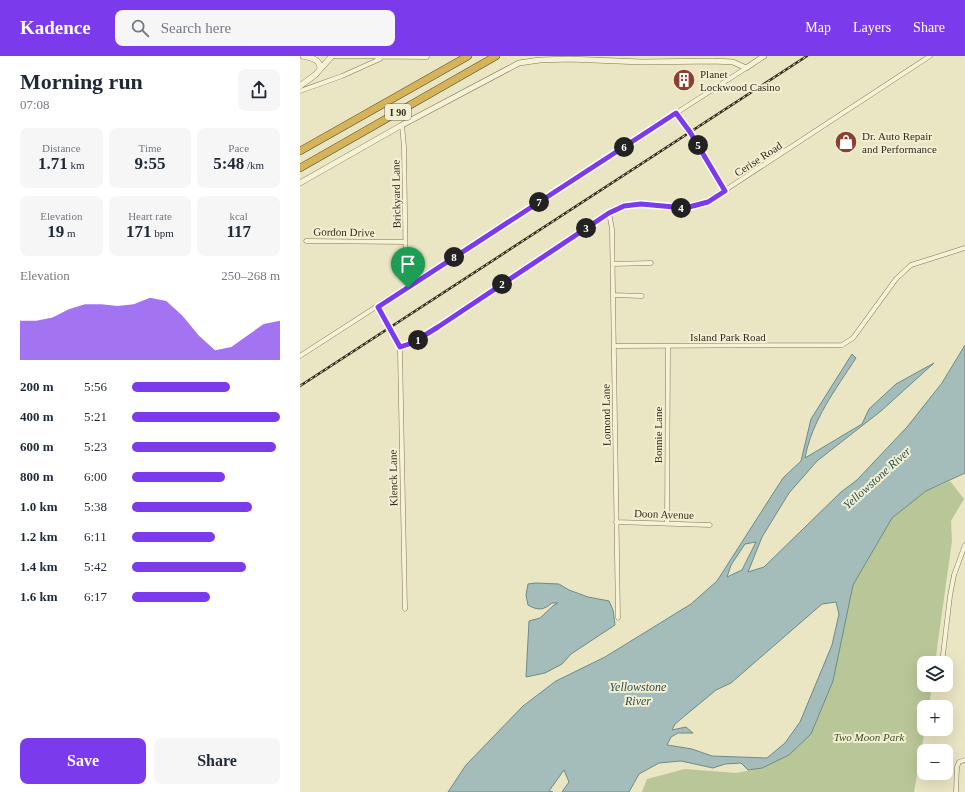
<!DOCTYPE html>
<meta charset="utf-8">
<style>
body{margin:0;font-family:Georgia,serif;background:#f6f6f7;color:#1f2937;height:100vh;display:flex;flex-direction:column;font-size:15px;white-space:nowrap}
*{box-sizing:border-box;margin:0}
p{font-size:13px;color:#747a83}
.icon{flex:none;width:22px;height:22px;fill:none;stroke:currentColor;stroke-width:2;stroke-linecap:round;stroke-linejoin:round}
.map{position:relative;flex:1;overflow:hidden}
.details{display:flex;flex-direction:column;background:#fff;width:300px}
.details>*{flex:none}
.buttons{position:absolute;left:617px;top:600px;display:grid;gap:8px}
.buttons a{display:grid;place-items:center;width:36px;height:36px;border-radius:8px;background:#fff;box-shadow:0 4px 16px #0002;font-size:20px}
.pin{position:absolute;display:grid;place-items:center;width:34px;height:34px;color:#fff;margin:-41px -17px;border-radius:50% 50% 50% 0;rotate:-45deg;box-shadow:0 0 4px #0007}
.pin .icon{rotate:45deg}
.km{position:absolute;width:20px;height:20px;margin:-10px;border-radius:50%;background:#222;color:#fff;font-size:11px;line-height:20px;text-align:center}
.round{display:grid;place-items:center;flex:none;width:42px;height:42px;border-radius:8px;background:#f6f6f7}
.headline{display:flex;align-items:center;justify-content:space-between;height:68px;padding:0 20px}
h1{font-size:22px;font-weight:700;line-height:30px}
.figures{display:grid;grid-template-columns:repeat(3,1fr);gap:6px;height:68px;padding:4px 20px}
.figures div{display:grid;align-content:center;border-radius:8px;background:#f6f6f7;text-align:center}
.figures b{font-size:17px;font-weight:700}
.figures small{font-size:11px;font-weight:400}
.figures p{font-size:11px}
.chart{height:112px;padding:8px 20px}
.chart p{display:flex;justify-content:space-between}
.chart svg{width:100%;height:72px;margin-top:4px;fill:#7c3aed;opacity:.7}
.cta{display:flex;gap:8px;margin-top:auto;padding:8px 20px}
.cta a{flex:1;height:46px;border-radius:8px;background:#7c3aed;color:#fff;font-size:16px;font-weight:700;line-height:46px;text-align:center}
.cta a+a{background:#f6f6f7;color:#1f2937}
ul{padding:0 20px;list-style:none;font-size:13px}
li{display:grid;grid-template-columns:64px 48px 1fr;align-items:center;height:30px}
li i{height:10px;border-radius:5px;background:#7c3aed}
header{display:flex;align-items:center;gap:24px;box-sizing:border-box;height:56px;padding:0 20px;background:#7c3aed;color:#fff}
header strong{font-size:19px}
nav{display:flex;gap:22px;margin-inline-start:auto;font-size:14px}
.search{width:280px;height:36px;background:#f6f6f7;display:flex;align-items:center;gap:10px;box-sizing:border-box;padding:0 14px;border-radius:8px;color:#747a83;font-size:15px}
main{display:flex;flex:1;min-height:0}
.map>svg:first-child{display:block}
</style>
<header>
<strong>Kadence</strong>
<div class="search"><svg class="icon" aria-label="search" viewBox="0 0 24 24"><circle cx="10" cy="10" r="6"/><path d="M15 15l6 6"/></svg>Search here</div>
<nav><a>Map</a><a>Layers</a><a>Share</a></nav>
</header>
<main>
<section class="details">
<div class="headline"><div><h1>Morning run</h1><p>07:08</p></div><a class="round"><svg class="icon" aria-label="share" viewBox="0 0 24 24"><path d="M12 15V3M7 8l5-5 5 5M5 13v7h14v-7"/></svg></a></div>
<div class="figures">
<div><p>Distance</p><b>1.71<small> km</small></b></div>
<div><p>Time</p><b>9:55</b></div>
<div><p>Pace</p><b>5:48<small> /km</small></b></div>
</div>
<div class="figures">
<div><p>Elevation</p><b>19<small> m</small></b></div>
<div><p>Heart rate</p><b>171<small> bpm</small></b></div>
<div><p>kcal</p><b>117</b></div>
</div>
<div class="chart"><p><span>Elevation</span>250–268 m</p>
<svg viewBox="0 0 160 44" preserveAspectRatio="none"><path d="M0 44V20L10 20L20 18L30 13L40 10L50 10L60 11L70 10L80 6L90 8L100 17L110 29L120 38L130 36L140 29L150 22L160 20V44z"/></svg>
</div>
<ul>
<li><b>200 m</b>5:56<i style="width:66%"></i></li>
<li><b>400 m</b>5:21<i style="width:100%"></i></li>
<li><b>600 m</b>5:23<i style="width:97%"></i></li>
<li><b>800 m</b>6:00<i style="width:63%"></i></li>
<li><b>1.0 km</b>5:38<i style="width:81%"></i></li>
<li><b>1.2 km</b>6:11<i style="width:56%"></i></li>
<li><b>1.4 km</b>5:42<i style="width:77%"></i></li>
<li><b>1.6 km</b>6:17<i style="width:53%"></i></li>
</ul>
<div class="cta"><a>Save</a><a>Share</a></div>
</section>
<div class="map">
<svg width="665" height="736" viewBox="0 0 665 736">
<rect width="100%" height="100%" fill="#eae5c3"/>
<!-- green -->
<path fill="#b9c798" d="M650,425l14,18 -13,22 1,20 -17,122h-11v22h8l-3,22h-5v22h1l-11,63h-272l5,-13 38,-10 51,4 26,-5 27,-13 22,-21 22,-53 20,-96 39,-67 34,-27z"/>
<!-- water -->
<path fill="#a5bdba" stroke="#6c8b88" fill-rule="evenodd" d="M665,289v128l-39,18 -34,27 -39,67 -20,96 -22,53 -22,21 -27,13 -14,2 -7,-7 -16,1 -12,4 -32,-7 -22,2 -20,11 -10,18h-67l7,-10 -5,-12 -15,21 4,1h-105l18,-27 57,-59 33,-25 49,-24 86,-53 26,-23 66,-103 18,-17 10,-42 41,-65 4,4c-20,31 -44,62 -51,100l57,-34 7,-15 27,-25 38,-21 -53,48 -64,50 -28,32 -27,44 -14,35 16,-5 77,-75 16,-12 50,-53 35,-44zM456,486l-14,28 -15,7 4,-12 14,-21zM536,546l3,12 -7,31 -32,77 -15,21 -18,15 -55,-2 -20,-7 -25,-4 4,-8 7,-4h15l-7,-6 -14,3 3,-6 41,-34 15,-7 91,-79z
M236,527l23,1 10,6 19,7 21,4 4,9 2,15 -44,29 -9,10 -17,9 -19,4 3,-56 11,-3 14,-13 4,-2h-6c-8,7 -14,8 -24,2l-2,-10 2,-11z"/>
<!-- building -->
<path fill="#c6a77b" stroke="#806643" d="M378,17h11v13l-11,2z"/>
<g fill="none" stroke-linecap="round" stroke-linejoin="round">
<!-- minor casing -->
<g stroke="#83775b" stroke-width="5">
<path id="minor" d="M32,0l95,1
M0,35l42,-15 38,-17
M376,57l14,19 35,59
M102,69l2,22 2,132 2,9
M309,157l3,16 6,389
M6,185l99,1
M313,208l38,-1
M313,239l29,1
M78,251l22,40v5l5,257
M314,290l228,-1 11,-7 43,-59 15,-14 54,-17
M100,291l12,-4 26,-16 171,-114 16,-7 16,-2 44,4 22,-6 223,-146
M0,300l446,-288
M316,466l94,3
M367,468l1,-178
M642,607l8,-67 4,-21 11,-30
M639,630v-1
M656,736l1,-25 2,-5 6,-2"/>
</g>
<!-- tertiary casing -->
<g stroke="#83775b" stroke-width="6">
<path id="tertiary" d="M0,127l102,-58 117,-62 21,-3 29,-1 73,3 71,-1 20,1 13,6 18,-12"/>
</g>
<!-- secondary casing -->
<g stroke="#65583e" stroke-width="6">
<path id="secondary" d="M3,0c8,2 17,3 17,12
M0,30l15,-11 17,-19"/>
</g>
<!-- motorway casing -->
<g stroke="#51452f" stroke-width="8">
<path id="motorway" d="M0,95l168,-95
M0,112l196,-112"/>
</g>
<!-- minor -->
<use href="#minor" stroke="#f6f2d5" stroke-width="4"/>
<!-- tertiary -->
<use href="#tertiary" stroke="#f6f2d5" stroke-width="5"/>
<!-- secondary -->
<use href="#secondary" stroke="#f6f2d5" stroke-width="5.5"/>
<!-- motorway -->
<use href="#motorway" stroke="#d4b359" stroke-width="7"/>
<!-- rail casing -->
<g stroke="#342c1e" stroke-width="2.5">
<path id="rail" d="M0,330l507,-330"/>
</g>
<!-- rail -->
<use href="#rail" stroke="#f2efd2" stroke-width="1" stroke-dasharray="3" stroke-linecap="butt"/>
</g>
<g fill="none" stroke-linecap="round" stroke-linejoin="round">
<!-- route casing -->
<g stroke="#fff" stroke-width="8">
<path id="route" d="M376,57l14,19 35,59 -17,11 -23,6 -44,-4 -17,2 -15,7 -171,114 -26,16 -12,4 -22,-40z"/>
</g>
<!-- route -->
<use href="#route" stroke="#7c3aed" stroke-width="5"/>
</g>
<!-- icons -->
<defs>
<g id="building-disc" transform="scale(1.15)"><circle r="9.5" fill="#8d3f30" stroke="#f2efd2"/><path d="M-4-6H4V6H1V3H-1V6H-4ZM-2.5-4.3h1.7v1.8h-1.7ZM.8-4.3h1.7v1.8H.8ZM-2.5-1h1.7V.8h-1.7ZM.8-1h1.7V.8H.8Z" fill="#fff"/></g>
<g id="shop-disc" transform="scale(1.15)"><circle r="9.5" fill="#8d3f30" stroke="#f2efd2"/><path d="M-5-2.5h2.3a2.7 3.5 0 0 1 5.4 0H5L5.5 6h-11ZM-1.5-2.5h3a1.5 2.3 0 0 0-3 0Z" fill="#fff"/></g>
</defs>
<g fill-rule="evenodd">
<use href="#building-disc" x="384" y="24"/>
<use href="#shop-disc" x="546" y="86"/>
</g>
<g text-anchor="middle" stroke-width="4" stroke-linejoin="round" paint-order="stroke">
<!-- shield labels -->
<rect fill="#f2efd2" stroke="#6d6654" stroke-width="1" x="85" y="48" width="26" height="16" rx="3"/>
<g font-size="10" font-weight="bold" fill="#342c1e">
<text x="98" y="60">I 90</text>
</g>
<!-- poi labels -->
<g font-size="11" fill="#342c1e" stroke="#f2efd2" text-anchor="start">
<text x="400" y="22">Planet<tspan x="400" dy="13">Lockwood Casino</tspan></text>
<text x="562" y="84">Dr. Auto Repair<tspan x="562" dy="13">and Performance</tspan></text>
</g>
<!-- street labels -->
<g font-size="11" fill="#342c1e" stroke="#f2efd2">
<text transform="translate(458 103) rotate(-33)" y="4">Cerise Road</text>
<text transform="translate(96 138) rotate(-91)" y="4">Brickyard Lane</text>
<text transform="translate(44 176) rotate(1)" y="4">Gordon Drive</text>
<text x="428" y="285">Island Park Road</text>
<text transform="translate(306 359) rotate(-91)" y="4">Lomond Lane</text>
<text transform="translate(358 379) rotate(-90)" y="4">Bonnie Lane</text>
<text transform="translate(93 422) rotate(-91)" y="4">Klenck Lane</text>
<text transform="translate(364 458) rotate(2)" y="4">Doon Avenue</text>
</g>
<!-- park labels -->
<g font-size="11" font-style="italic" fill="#3e4f26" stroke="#f2efd2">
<text x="569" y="685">Two Moon Park</text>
</g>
<!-- water labels -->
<g font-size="12" font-style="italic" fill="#2e4f53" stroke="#f2efd2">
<text transform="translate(577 422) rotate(-42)" y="4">Yellowstone River</text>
<text x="338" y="635">Yellowstone<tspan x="338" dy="14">River</tspan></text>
</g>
</g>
</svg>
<div class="buttons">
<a><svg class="icon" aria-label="layers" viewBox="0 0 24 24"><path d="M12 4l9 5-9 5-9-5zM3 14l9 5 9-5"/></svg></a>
<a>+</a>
<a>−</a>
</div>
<div class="pin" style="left:108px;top:232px;background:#1e9e55"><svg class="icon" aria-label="arrive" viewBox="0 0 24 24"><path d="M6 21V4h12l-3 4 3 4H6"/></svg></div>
<b class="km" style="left:118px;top:284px">1</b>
<b class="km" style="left:202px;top:228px">2</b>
<b class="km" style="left:286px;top:172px">3</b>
<b class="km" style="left:381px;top:152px">4</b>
<b class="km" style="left:398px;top:89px">5</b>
<b class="km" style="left:324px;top:91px">6</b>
<b class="km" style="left:239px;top:146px">7</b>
<b class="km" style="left:154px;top:201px">8</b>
</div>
</main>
